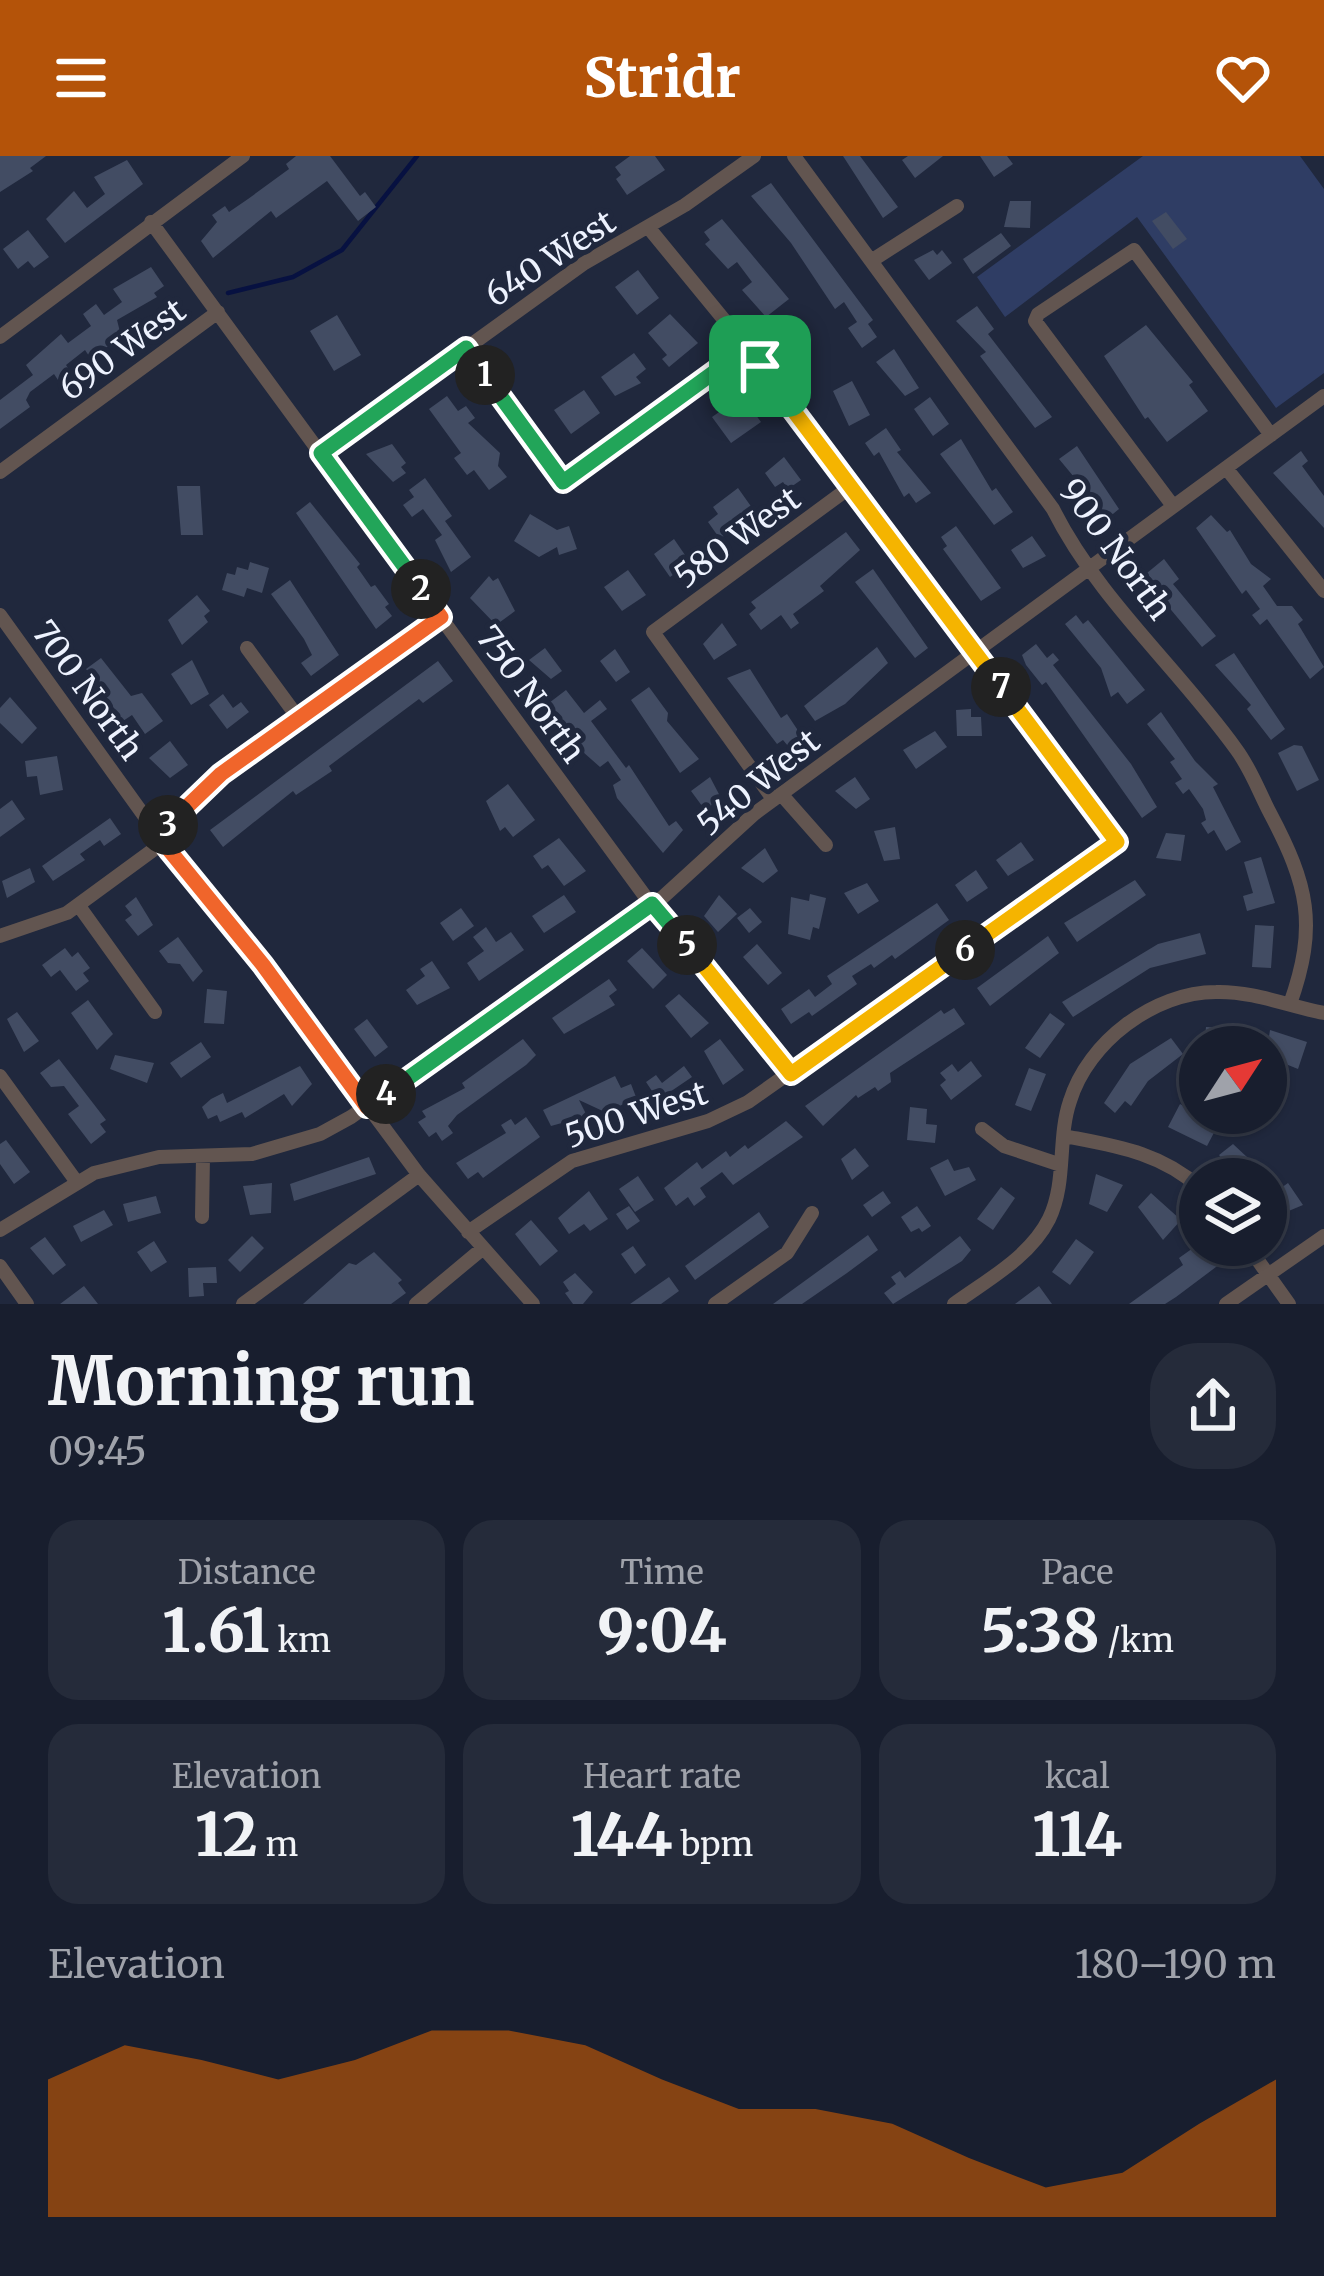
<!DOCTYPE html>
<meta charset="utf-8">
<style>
body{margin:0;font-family:Merriweather,serif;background:#252b3a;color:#f1f3f6;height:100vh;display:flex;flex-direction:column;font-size:45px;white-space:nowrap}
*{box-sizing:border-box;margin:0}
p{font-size:39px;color:#9fa2aa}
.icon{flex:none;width:66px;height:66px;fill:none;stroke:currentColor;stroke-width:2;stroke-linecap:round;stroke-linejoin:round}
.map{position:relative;height:1148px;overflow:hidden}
.sheet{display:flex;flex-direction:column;background:#181e2e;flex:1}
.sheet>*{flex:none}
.needle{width:78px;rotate:54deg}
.buttons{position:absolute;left:1179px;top:870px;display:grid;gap:24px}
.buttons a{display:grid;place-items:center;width:108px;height:108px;border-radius:50%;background:#181e2e;box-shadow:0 3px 9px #0004,0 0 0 3px #363c4a;font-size:60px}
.pin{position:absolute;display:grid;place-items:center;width:102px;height:102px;color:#fff;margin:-51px;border-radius:24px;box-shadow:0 6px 18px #0006}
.km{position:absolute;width:60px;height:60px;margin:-30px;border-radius:50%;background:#222;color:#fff;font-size:33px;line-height:60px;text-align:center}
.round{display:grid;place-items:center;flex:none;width:126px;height:126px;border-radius:48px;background:#252b3a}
.headline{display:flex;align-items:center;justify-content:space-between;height:204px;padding:0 48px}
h1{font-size:66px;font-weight:800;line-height:90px}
.stats{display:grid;grid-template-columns:repeat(3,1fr);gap:18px;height:204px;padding:12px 48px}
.stats div{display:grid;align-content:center;border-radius:30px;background:#252b3a;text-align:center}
.stats b{font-size:60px;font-weight:800}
.stats small{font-size:33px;font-weight:400}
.stats p{font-size:33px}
.chart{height:336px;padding:24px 48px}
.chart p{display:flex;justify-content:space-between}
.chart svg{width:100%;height:216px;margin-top:12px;fill:#b45309;opacity:.7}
header{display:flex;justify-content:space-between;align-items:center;height:156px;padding:0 48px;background:#b45309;color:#fff;font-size:54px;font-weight:800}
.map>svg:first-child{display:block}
</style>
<header><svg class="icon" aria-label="menu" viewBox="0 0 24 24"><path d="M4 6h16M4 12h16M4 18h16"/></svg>Stridr<svg class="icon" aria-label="heart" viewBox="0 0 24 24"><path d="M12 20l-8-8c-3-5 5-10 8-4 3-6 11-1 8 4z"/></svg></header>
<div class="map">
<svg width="1324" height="1148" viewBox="0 0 1324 1148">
<rect width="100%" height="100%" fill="#20283d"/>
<!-- green -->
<path fill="#2f3d64" d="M1143,0h157l24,33v184l-48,35 -139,-191 -132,100 -28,-40z"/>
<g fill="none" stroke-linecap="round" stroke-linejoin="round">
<!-- stream -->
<path stroke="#071141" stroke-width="4.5" d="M228,137l65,-16 49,-27 75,-94"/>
</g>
<!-- building -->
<path fill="#424c63" d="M0,0h46l-16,12 3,3 -33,21z
M296,0h34l30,40 5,-4 11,15 -18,14 -31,-40 -51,37 -5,-7 -58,47 -12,-17 16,-19 -5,-7 13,-9 4,6 19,-13 41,-30 -3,-5z
M630,0h25l10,14 -38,25 -11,-16 5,-4 -6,-8z
M843,0h17l38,51 -15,11z
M908,0h35l-28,22 -13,-18z
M980,0h27l6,8 -19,13z
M127,4l16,24 -78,59 -19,-24 28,-28 13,17 18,-14 -11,-17z
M771,27l102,137 -5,4 9,13 -15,11 -14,-20 9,-6 -13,-20 -9,7 -44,-66 -40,-47z
M1010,45h21l-1,27 -26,-1z
M1166,56l21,27 -14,10 -21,-28z
M722,63l67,80 -23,18 -24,-27 10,-8 -15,-20 -9,7 -23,-25 5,-4 -6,-8z
M28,74l21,27 -15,11 -6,-7 -10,8 -15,-20z
M1001,77l10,13 -38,28 -10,-15z
M933,94l4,5 5,-5 10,13 -23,17 -15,-20z
M151,111l13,19 -10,7 3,4 -40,23 5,20 -33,16 -4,-6 -19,15 4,6 -12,9 -4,-6 -24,18 -4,8 4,7 -30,22v-29l33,-25 -7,-10 35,-31 7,9 23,-17 -8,-12 13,-10 8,11 18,-13 -9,-13z
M638,114l21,28 -22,17 -22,-28z
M977,150l17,23 -6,5 64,83 -17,11 -55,-72 6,-4 -30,-31z
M670,158l28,29 -29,24 -7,-8 5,-4 -19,-22z
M337,159l24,40 -27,16 -24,-40z
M1146,169l47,57 -4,3 19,26 -41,31 -19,-25 -3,2 -41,-63z
M894,193l25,39 -14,8 -29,-34z
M634,197l12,16 -10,8 5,6 -26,13 -14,-19z
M852,225l18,34 -21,11 -16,-35z
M584,234l16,23 -29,21 -17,-24z
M447,240l11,15 8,-5 9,12 -7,5 32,30 -2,13 9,11 -18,13 -15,-20 -7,5 -13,-17 7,-5 -32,-44z
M742,240l19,26 -30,21 -19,-26z
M930,241l19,27 -16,12 -19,-27z
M886,272l15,22 -4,2 34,41 -15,10 -7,-10 -5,4 -25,-45 -5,4 -9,-13z
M961,283l31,52 4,-3 17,24 -19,13 -54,-71z
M392,288l14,19 -5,4 5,6 -13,9 -27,-28z
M1077,290l42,63 -11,9 -49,-59z
M1301,295l7,10 -6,5 22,30v32l-51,-55z
M784,301l17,23 -13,9 -5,-7 -8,5 -10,-14z
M425,322l27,38 -7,5 26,36 -20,15 -16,-32 7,-5 -19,-26 -11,8 -9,-12 11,-8 -5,-7z
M177,330h23l3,49h-22z
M738,332l17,24 -35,27 -12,-17 10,-8 -5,-7z
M310,346l50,62 -3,3 14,20 4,-2 14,19 -4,3 7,9 -16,13 -80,-116z
M530,358l27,16 12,-4 8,23 -18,6 -2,-8 -18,10 -25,-16z
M1211,359l16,17 3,-2 21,34 20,15 -8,7 14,20h15l11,14 -5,4 26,43 -14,12 -43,-60 -7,6 -8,-10 8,-6 -14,-19 -4,4 -46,-66z
M956,370l45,62 -20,13 -38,-52 4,-3 -6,-9z
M846,376l14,18 -40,36 4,5 -31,23 6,9 -8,6 -10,-14 -20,15 -12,-16 7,-6 -5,-6z
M1032,380l14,20 -23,12 -12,-18z
M674,383l11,16 -7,5 5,8 -13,9 -16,-23z
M1164,403l15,20 -6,5 43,52 -14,11 -50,-60 3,-3 -8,-11z
M250,406l19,6 -7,25 -15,-5 -3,9 -22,-7 5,-17 8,2 2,-8 11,3z
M873,413l55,79 -13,10 -60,-76z
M628,414l18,25 -24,16 -18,-24z
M489,420l4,5 5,-3 17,33 -19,14 -26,-27z
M290,424l49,75 -28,21 -10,-13 11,-8 -8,-16 -33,-45z
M197,439l13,16 -6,5 4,6 -26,23 -14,-25z
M1076,459l7,9 5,-4 57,70 -18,14 -9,-12 -7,5 -10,-29 -36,-44z
M722,467l15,22 -23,15 -11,-16z
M1036,488l11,14 6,-5 6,7 -6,5 78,99 26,43 -15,11 -96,-136 -4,3 -16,-20 -4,-10z
M877,491l11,16 -43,41 -30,17 -11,-15z
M545,492l17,23 -11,8 -22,-19z
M615,493l15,23 -14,10 -16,-21z
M1234,497l51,76 -14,11 -24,-31 4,-4 -36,-40z
M101,502l30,38 11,-3 21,28 -18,13 -13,-19 -9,6 -37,-52z
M192,504l17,34 -18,11 -20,-31z
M438,505l15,20 -30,22 -4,-4 -90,67 3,5 -36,24 -3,-4 -70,56 -13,-17z
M750,513l31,49 6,-4 10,15 2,9 -11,8 -5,-6 -6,4 -50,-66z
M649,531l19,26 -1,8 32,38 -19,14 -49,-73z
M566,534l18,23 16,-13 7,9 -16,12 35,47 3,-3 40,61 7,-5 7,9 -20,23 -46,-55 -4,-13 8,-5 -13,-19 -8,6 -17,-15 -34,-49z
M223,538l10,14 8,-6 8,10 -22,17 -18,-24z
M10,541l27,31 -15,16 -22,-21v-15z
M971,553v8h10l1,19h-25l-1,-26z
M1161,556l34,49 23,23 -5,3 28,55 -15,9 -12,-21 -6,4 -7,-11 5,-3 -3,-11 -14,-20 -6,5 -8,-11 7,-4 -12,-17 5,-3 -28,-35z
M935,575l12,16 -31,22 -13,-19z
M170,585l18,24 -18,13 -21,-20z
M1294,589l8,1 17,34 -22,11 -19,-38z
M57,600l6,34 -23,5 -3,-19 -10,1 -2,-16z
M710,621l11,21 -16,12 -14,-19z
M855,621l15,22 -14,10 -21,-18z
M508,628l27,36 -22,17 -8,-10 -5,4 -14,-30z
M12,644l13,19 -25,18v-28z
M110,662l11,16 -17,12 -4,-6 -20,14 5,6 -32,21 -11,-15z
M895,671l5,32 -16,2 -10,-30z
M1166,677l19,2 -4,26 -25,-3z
M559,682l27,33 -22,15 -16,-21 -6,4 -9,-13z
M1021,686l13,18 -26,16 -12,-16z
M765,692l13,23 -15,12 -22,-15z
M1261,701l14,46 -28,8 -4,-15 10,-3 -9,-31z
M30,712l5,14 -28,16 -5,-17z
M976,714l12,18 -21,14 -12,-17z
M1135,724l11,15 -69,47 -13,-19z
M867,727l12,18 -21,13 -14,-21z
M810,738l16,4 -7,31 -6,-2 -3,13 -22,-6 3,-37 18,4z
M564,739l12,17 -32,21 -12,-17z
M719,739l18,19 -19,18 -14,-16z
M136,741l17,28 -15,11 -13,-16 7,-5 -7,-9z
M937,747l12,17 -54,39 -3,-4 -18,13 -3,-4 -19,12 5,8 -45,32 -3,-4 -18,12 -10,-15 28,-20 6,8 17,-13 -5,-8z
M461,752l13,18 -21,15 -13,-18z
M750,752l12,14 -13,11 -12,-15z
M1255,769l19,1 -3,42 -19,-1z
M486,771l10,15 15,-10 13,18 -45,31 -12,-18 17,-12 -11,-14z
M1200,777l6,21 -56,14 -77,49 -11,-15 96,-58z
M1048,780l11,17 -69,53 -13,-18z
M178,781l25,34 -10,11 -13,-18 -12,-1 -9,-12z
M757,788l25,29 -14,12 -25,-28z
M65,792l7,9 6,-5 12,16 -7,5 6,8 -13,10 -16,-21 -9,7 -9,-12z
M642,792l25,27 -14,14 -26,-28z
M432,805l18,27 -33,17 -11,-15 19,-14 -5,-7z
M609,823l8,11 -8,6 6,9 -51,29 -12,-16z
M207,833l20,2 -3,33 -20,-1z
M679,838l30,29 -18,15 -26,-32z
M88,844l25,34 -16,16 -26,-37z
M954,852l11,16 -75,49 1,9 -13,9 -3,-4 -17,11 -2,-3 -33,31 -18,-20 136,-96 3,4z
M17,856l22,29 -15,11 -17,-33z
M1050,857l15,11 -25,34 -15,-10z
M367,863l21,28 -13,10 -21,-28z
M1206,871l40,2 -2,18h-40z
M1270,874l37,12 -9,27 -32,-13z
M1171,882l12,16 -35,27 -17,25 -6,-5 -10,12 -11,-10 26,-39z
M523,883l13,16 -10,10 -69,50 -9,11 5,7 -11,8 -6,-9 -7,5 -11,-15 8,-5 -4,-6 43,-23 -3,-5z
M720,883l24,31 -21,15 -19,-34z
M201,886l10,15 -30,21 -11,-15z
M115,899l39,8 -7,20 -37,-14z
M59,903l47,61 -6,4 6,8 -15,12 -23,-30 11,-8 -15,-20 -13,1 -11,-14z
M971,905l11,15 -31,24 -11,-15 6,-5 -6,-7 12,-9 6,8z
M300,910l12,18 -20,22 -8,-12 -39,24 -3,-6 -22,10 -3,-7 -9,4 -6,-12 9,-8 12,-6 4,10z
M684,910l8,11 -34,23 -12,-18 10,-7 6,8z
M1029,912l17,6 -15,37 -16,-6z
M615,920l6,12 10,-4 5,13 -29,16 -28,-13 8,16 -36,10 -8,-16z
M1180,948l38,21 -11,21 -39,-19z
M910,951l17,2 -1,15 11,1 -2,18 -28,-3z
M526,961l14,20 -57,41 -5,-6 -10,7 -12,-16 50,-30 -5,-8 10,-6 4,6z
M786,965l17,16 -70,48 -11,-13 -22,16 6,9 -12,9 -6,-9 -12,9 -12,-18 33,-26 5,7 24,-18 4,6 15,-12 3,4z
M6,984l24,32 -16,12 -14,-20v-20z
M1233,988l30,28 -9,7h-15l-20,-24z
M855,992l14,18 -17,14 -11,-21z
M369,1001l7,17 -82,27 -4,-17z
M948,1003l6,12 15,-4 7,13 -31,16 -15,-28z
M1096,1018l27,11 -16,27 -18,-8z
M638,1020l16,24 -19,12 -16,-23z
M272,1027l-1,30 -21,2 -7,-29z
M1288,1027l15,22 -24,10 -12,-17z
M1001,1031l14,11 -22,32 -16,-11z
M589,1035l19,28 -18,12 -6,-7 -15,10 -11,-16z
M883,1035l8,12 -19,14 -9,-12z
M1151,1037l30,27 -18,20 -25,-33z
M156,1040l5,17 -33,9 -5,-18z
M629,1050l11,15 -13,9 -11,-16z
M917,1050l14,20 -9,6 -3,-4 -8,4 -10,-15z
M104,1054l9,15 -32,17 -8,-16z
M759,1056l10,15 -74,53 -10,-14z
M531,1064l27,31 -18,15 -25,-32z
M868,1079l10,15 -31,23 -45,31h-29z
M252,1080l12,12 -24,24 -12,-12z
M960,1080l11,14 -9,11 -69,43 -9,-11 12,-9 -5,-7 9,-6 5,7z
M45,1081l21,28 -13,10 -23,-27z
M1076,1083l18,13 -24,33 -18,-13z
M154,1085l13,21 -16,10 -14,-20z
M633,1090l13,19 -11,9 -14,-20z
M1208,1091l12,17 -44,33 -11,7h-36l54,-39 -4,-7 14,-10 5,7z
M374,1096l28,28 -4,3 8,10 -15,11h-88l46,-41 7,2z
M216,1111l1,16h-14l1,13 -15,1 -1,-29z
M575,1117l18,19 -10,12h-10l-8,-11 4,-2 -6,-9z
M669,1121l10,14 -18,13h-31z
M84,1130l14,18h-38z
M1039,1130l13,18h-37z"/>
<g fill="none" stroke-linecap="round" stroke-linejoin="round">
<!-- minor -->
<path stroke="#625550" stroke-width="14" d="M794,0l259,353c45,90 125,159 183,240 15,20 23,43 34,64 38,72 48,112 20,191
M151,66l510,696 66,72 64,84
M871,105l86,-55
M0,181l243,-181
M466,192l97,134 184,-133
M321,297l262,-189 102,-59 69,-49
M1226,312l98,123
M0,316l218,-160
M1173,350l-138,-185 3,-7 96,-64 137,185
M0,459l201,280 62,70 156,210 114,129
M247,492l52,71
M781,638l45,51
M773,643l-120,-167 200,-147
M158,679l63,-61 220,-157
M79,750l76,106
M0,780l67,-23 97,-71
M0,920l76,105
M982,973l22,17 57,19
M1064,980c51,10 96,16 136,52
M202,1061l1,-60
M0,1074l94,-57 65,-16 93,-3 68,-20 31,-17 312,-220 91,-83 570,-418
M468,1076l104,-71 136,-40 40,-19 369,-260 -319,-432 -150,-183
M1247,1089l42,59
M0,1110l27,38
M243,1148l176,-129
M416,1148l66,-55
M715,1148l72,-51 25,-40
M954,1148c33,-24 76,-47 95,-85 18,-37 8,-80 21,-118 18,-59 84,-109 146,-109 37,-1 72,14 108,21
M1226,1148l98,-68"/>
</g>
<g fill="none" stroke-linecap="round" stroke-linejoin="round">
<!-- split-1 casing -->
<g stroke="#fff" stroke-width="24">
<path id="split-1" d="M485,219l78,107 183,-133 14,17"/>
</g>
<!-- split-2 casing -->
<g stroke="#fff" stroke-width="24">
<path id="split-2" d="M421,433l-100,-136 145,-105 19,27"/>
</g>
<!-- split-3 casing -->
<g stroke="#fff" stroke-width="24">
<path id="split-3" d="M168,669l53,-51 220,-157 -20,-28"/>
</g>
<!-- split-4 casing -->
<g stroke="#fff" stroke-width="24">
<path id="split-4" d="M168,669l-10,10 12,16 93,114 104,142 19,-13"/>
</g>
<!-- split-5 casing -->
<g stroke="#fff" stroke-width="24">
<path id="split-5" d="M386,938l266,-190 35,41"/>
</g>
<!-- split-6 casing -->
<g stroke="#fff" stroke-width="24">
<path id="split-6" d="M687,789l104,129 174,-124"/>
</g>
<!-- split-7 casing -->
<g stroke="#fff" stroke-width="24">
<path id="split-7" d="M965,794l152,-108 -116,-155"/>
</g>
<!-- split-8 casing -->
<g stroke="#fff" stroke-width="24">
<path id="split-8" d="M760,210l241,321"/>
</g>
<!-- split-1 -->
<use href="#split-1" stroke="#22a559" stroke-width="15"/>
<!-- split-2 -->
<use href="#split-2" stroke="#22a559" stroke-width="15"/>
<!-- split-3 -->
<use href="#split-3" stroke="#f0652b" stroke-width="15"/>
<!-- split-4 -->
<use href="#split-4" stroke="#f0652b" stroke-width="15"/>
<!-- split-5 -->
<use href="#split-5" stroke="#22a559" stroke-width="15"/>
<!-- split-6 -->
<use href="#split-6" stroke="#f5b400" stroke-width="15"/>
<!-- split-7 -->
<use href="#split-7" stroke="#f5b400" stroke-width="15"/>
<!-- split-8 -->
<use href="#split-8" stroke="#f5b400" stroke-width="15"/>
</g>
<g text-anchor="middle" stroke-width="10" stroke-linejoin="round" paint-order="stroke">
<!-- street labels -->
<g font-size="33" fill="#edf2fe" stroke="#20283d">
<text transform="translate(550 102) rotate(-33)" y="12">640 West</text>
<text transform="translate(122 193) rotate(-36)" y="12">690 West</text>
<text transform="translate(737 381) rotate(-36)" y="12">580 West</text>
<text transform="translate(1116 393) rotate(54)" y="12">900 North</text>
<text transform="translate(88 534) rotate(54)" y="12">700 North</text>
<text transform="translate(531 538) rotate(54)" y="12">750 North</text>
<text transform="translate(758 626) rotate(-39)" y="12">540 West</text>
<text transform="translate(636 958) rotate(-18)" y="12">500 West</text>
</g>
</g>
</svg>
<div class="buttons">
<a><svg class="needle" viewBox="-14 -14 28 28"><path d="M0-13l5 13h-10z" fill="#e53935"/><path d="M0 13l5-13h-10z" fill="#9fa2aa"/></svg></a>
<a><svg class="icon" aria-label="layers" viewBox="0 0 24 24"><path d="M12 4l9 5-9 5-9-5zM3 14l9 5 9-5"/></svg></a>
</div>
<div class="pin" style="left:760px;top:210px;background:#1e9e55"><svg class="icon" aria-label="arrive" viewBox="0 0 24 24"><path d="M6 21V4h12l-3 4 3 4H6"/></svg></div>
<b class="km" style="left:485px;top:219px">1</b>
<b class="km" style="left:421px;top:433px">2</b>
<b class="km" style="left:168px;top:669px">3</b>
<b class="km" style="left:386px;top:938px">4</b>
<b class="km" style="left:687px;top:789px">5</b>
<b class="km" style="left:965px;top:794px">6</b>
<b class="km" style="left:1001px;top:531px">7</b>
</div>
<section class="sheet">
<div class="headline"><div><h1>Morning run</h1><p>09:45</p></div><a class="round"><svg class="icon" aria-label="share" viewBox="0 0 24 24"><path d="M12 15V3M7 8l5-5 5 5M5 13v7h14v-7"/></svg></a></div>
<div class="stats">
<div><p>Distance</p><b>1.61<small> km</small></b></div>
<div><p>Time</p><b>9:04</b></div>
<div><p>Pace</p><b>5:38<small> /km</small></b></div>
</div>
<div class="stats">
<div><p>Elevation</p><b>12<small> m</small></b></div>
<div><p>Heart rate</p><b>144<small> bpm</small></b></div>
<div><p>kcal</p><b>114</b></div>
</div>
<div class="chart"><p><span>Elevation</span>180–190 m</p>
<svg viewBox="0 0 160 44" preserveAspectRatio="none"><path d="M0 44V16L10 9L20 12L30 16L40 12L50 6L60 6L70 9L80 16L90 22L100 22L110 25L120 32L130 38L140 35L150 25L160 16V44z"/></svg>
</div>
</section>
